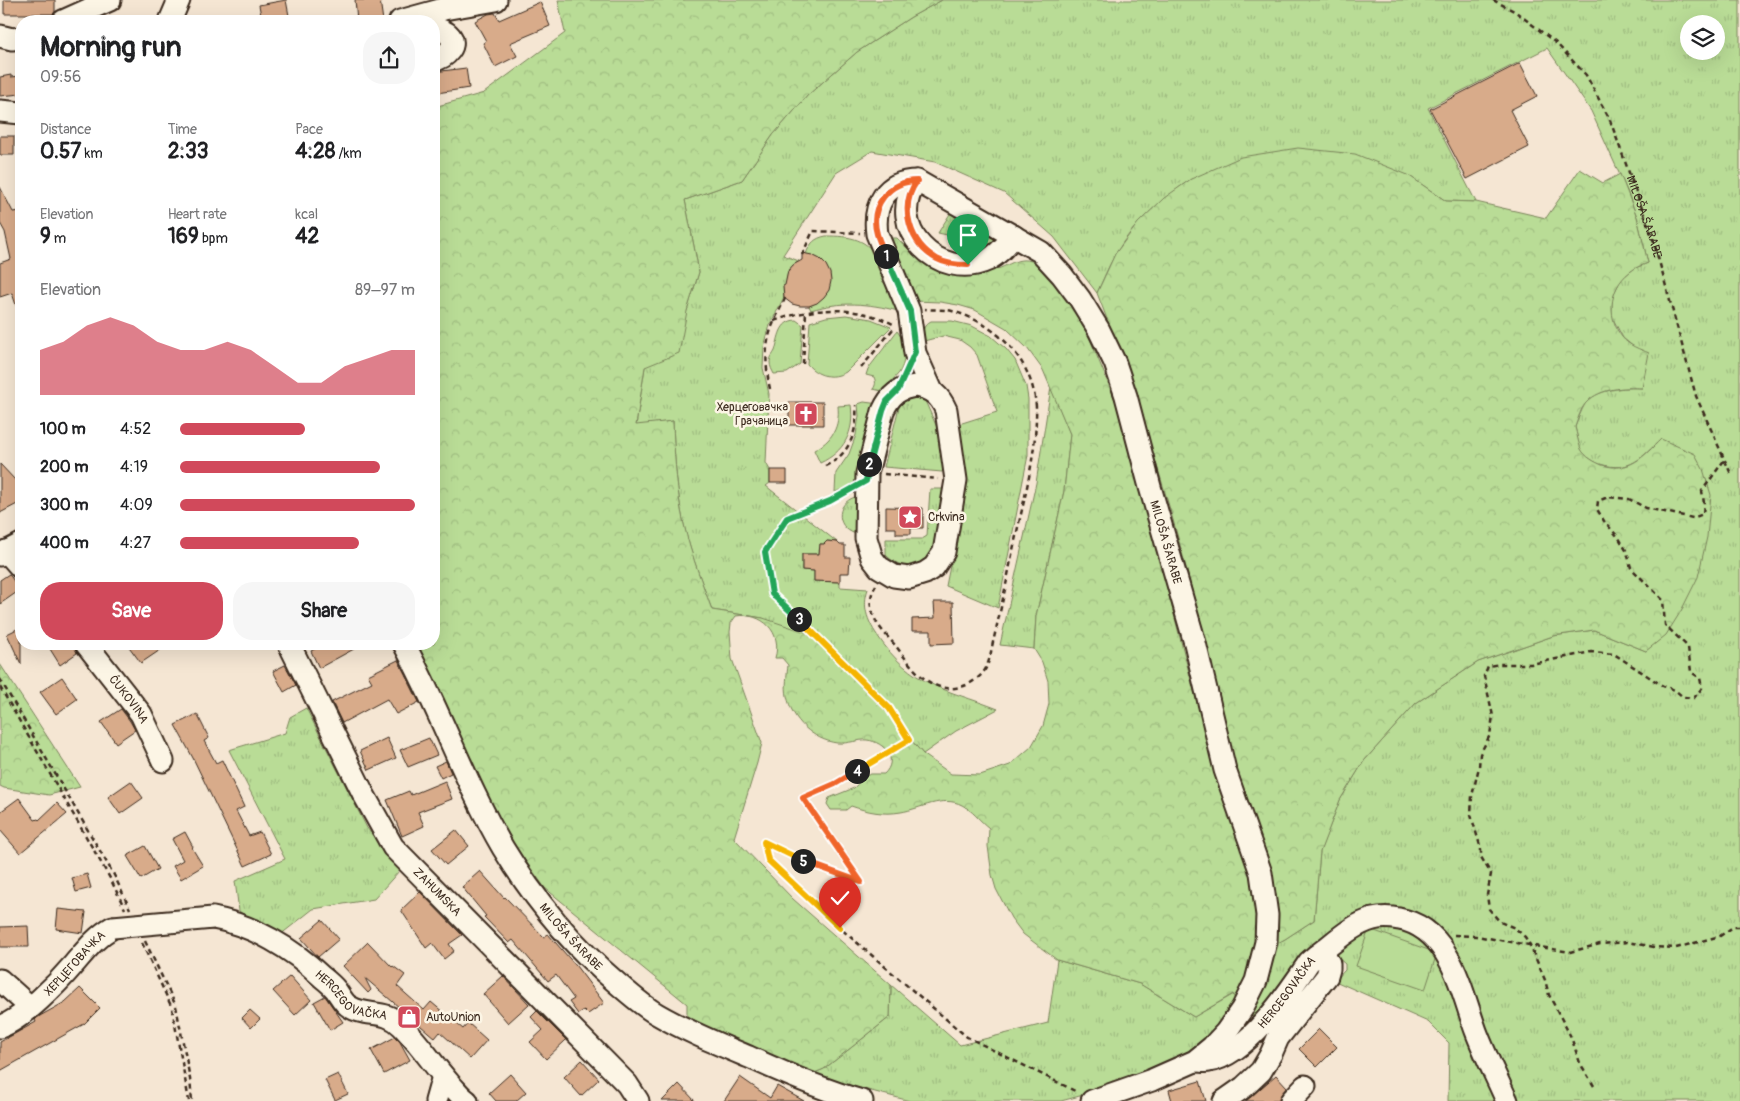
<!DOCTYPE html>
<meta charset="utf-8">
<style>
body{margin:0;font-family:Pangolin,sans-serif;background:#f6f6f6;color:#202124;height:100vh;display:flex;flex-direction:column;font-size:19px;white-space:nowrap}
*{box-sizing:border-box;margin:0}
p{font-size:16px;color:#757577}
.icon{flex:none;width:28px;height:28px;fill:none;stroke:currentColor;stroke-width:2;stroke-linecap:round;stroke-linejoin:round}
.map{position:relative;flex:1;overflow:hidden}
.drawer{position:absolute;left:15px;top:15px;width:425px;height:635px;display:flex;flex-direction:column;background:#fff;border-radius:20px;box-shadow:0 5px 20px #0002}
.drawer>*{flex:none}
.controls{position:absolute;left:1680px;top:15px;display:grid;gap:10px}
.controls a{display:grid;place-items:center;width:45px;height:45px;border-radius:50%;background:#fff;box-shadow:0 5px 20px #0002;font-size:25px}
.pin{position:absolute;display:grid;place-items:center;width:42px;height:42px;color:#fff;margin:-51px -21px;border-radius:50% 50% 50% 0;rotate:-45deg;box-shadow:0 0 5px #0007}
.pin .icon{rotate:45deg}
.km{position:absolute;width:25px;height:25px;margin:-12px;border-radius:50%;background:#222;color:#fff;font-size:14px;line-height:25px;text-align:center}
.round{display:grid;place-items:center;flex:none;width:52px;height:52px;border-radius:20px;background:#f6f6f6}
.summary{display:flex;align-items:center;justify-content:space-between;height:85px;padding:0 25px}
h1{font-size:28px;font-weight:800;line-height:38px}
.figures{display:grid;grid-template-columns:repeat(3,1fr);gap:8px;height:85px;padding:5px 25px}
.figures div{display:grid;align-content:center}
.figures b{font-size:21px;font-weight:800}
.figures small{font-size:14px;font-weight:400}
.figures p{font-size:14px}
.chart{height:140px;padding:10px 25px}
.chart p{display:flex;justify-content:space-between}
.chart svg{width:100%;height:90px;margin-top:5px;fill:#d1495b;opacity:.7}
.action{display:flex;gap:10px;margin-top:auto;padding:10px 25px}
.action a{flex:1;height:58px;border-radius:20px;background:#d1495b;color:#fff;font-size:20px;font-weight:800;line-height:58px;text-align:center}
.action a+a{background:#f6f6f6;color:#202124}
ul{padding:0 25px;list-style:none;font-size:16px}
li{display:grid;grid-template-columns:80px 60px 1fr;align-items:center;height:38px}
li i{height:12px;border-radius:6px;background:#d1495b}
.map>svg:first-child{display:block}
</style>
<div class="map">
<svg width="1740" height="1101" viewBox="0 0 1740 1101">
<defs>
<pattern id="grass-tufts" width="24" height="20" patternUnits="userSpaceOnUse" patternTransform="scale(1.25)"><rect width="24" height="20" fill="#b9dc96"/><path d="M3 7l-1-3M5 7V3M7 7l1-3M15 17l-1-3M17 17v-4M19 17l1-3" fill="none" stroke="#a0bd81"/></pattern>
<pattern id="forest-crowns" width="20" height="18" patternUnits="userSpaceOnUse" patternTransform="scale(1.25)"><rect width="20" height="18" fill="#b9dc96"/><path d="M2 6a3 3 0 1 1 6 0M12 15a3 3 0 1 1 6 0" fill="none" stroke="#a0bd81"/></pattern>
</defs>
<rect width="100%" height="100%" fill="#f5e6d3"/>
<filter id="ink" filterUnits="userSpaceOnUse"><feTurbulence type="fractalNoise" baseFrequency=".02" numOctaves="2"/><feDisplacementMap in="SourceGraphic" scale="10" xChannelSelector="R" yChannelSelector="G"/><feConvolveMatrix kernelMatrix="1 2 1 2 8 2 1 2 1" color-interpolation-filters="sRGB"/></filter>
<g filter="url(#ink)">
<!-- grass -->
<path fill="url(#grass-tufts)" stroke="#7a835a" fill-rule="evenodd" d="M942,0h798v1101h-231l-61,-149 -78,-38 -110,108 -13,-9 21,-65 17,-9 29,-19 6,-69 20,-51 24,-39 52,-58 62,-41 75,-26 41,-6 52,21 15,-212c-20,19 -31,34 -61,25 -6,-2 -15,-8 -19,-14 -3,-7 -4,-16 -6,-23 3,-8 6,-16 10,-23 10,-15 41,-17 57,-16l-7,-40 -12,-10 -11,-21v-19l9,-19 14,-11 13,-5 -11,-46 -9,-24 -37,-82 -44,-63 -119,60 48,94 -30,-1 -38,-26 -217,4c-30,21 -58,44 -76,76 -7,12 -12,25 -18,38l-43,-56 -50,-44 -69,-31 -63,-11 -36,22 -53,82 16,6 -6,4 -5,6 -4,26 -14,28 -6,22 -1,21 6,26 -3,69 4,7v13l-4,3 71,56 -10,-1 -3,3h-4l-1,10h-17v16l12,1v10l26,1v5l28,2c-6,17 -1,31 9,46 35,52 67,53 121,74l-42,22 -33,23 -37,-43 -123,-93 -51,-8c-12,-33 -25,-65 -31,-100 -5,-30 -7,-59 -8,-89l-37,5 9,-59 42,-56 12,-39 -14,-72 57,-20 31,-45 35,-40 49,-43 54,-35zM1689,24h27v27h-27z
M953,209l48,27 -8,9 -55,-12z
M931,321h21l20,5 19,10 15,13 9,11 11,26 2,13v56l-30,153 -52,-22 21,-105 -8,-57 38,-12 -20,-57 -7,-8 -10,-7 -17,-4 -19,5c-3,-8 -1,-16 7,-20z
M1051,387l19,47 -6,57 -28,125 -2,33 -34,-4 36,-162z
M921,392l19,42 6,35 -4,3 -58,-5 18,-72z
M930,489h15c-1,11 0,37 -4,46 -3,7 -8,19 -13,24 -12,13 -32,7 -42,-4v-16h36l5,-3z
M860,496l-4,38c-23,-7 -20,-35 4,-38z
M306,708l61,120 33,42 -26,29 -61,10 -38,30 -36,-28 -4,-30 50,-22 -56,-109 56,-17 5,-16z
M1373,921l58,16 74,164h-57l1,-58 -21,-21 -93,-41 10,-11v-6l-8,-7 -3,-8z
M1057,960l83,24 54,33 40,-23 3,13 -14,17 -40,36 -81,30 -41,11h-151l-58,-15 -40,-12 12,-5 66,-52 1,-32 69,60 88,-22z"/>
<!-- forest -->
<path fill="url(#forest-crowns)" stroke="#7a835a" d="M558,0h384l-31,17 -54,35 -49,43 -35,40 -31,45 -57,20 14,72 -12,39 -8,42 -34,14 -9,58 37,-4c1,30 3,59 8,89 6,34 19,67 31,100l51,8 48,16 75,77 37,43 28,20 29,1 30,-10 21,-18 12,-21 6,-22 -1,-23 -6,-19 -8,-13 2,-33 28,-125 6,-57 -27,-64 -16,-22 -21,-20 -31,-18 -17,-5 -18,-3 -27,-1 -30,-63h14c6,6 13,14 21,18 5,3 63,15 69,15 21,-1 29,-19 52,-7l25,30 26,45 34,83 74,285 19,-14c-31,-136 -69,-270 -120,-400l18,-39 23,-31 26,-25 27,-19 50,-22 57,-9 57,6 53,21 38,26 30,1 70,16 34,-49 23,14 17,-9 17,43 11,46c-4,2 -10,3 -14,6 -24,15 -29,46 -12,68 7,9 18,12 27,16l-7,35c-17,-1 -42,0 -55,14 -6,5 -9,17 -12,25 2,7 3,15 6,22 4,8 14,13 21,16 28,8 41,-8 59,-26l34,15 8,15 8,26 -4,42 -9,40 -17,34 -15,24 -20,16 -52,-21 -41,6 -75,26 -62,41 -52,58 -24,39 -20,52 -6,68 -29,19 -26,14 -22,54 -4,-13 -39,23 -54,-33 -83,-24 -34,-26 -12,-16 -15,-29 -4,-14 -4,-29 1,-18c-9,-7 -17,-18 -27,-23 -19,-10 -42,4 -61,7 -17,3 -33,0 -50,-6l-5,4h-15l-4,-6 2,-6 25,-10 11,-12 6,-2h13c15,-14 1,-32 -17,-34 -7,-1 -19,4 -30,3 -24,-3 -45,-23 -50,-47 -2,-10 0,-21 1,-31l-6,-7h-7c8,-26 -13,-46 -39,-42l-5,7 -1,9 2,27 30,84 -5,20 -23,75 59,61 98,86 -1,32 -66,52 -12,5 -93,-41 -32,-17v-12l-142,-116 -33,-46 -28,-52 -70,-146h20v-537l50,-14 81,-60z
M0,664l80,123 -31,8 -45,-7 -4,-2z"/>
<!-- park -->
<path fill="#b9dc96" stroke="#7a835a" d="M826,236c23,0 43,2 53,26 1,2 4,8 4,11 0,2 -1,5 -2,7l7,6 10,25c-30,-8 -57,-10 -87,-1l-2,-4c28,-10 28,-47 -3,-52 4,-11 9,-16 20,-18z
M846,315l25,4 20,8 -45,45c-14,8 -29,4 -39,-8l3,-42 16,-5z
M796,320l7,5 -3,39 -13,9 -13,1c-2,-4 -4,-7 -4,-12 0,-5 3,-7 5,-11 4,-13 4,-30 21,-31z
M897,331c9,11 10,30 2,42 -5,6 -12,12 -17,18l-9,-2c3,-4 3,-7 1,-12l-8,-2 2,-6z
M864,402l15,2 -22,75 -7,8 -15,5 1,-19 13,-19 7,-19 3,-19 -1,-12z
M851,405c4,27 -7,47 -31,58l-6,-13c18,-9 26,-23 24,-44z
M1369,929l68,24 -12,37 -69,-24z"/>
<!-- building -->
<path fill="#d8ab8a" stroke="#3b2a1e" d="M4,0h51v12l-2,2h-49z
M286,0l4,21h-28l-3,-16z
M355,0h25l3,21h-26z
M540,2l10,24 -40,17 7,13 -22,11 -12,-24 3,-2 -11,-20 13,-7 7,-1 4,7z
M1520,63l17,33 -27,14 19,37 -62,32 -37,-70z
M466,68l3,20 -32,5 -3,-21z
M11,75v2l10,-1v18l-21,2v-19z
M0,136h14v19h-14z
M0,187l13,25 8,-1v102l-2,1 -7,-21 -12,4v-34l11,-4 -6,-27 -5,-9z
M802,253l10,2 8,4 6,6 4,8 1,8 -2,9 -5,7 -7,6 -8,3h-9l-8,-2 -8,-6 -1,-12 2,-1 3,-14 5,-6 9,-5z
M789,402h34v23h-34z
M0,464l16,17 5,-3v24l-21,11z
M770,470h17v13h-17z
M886,507l37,1v20h-12v6h-15v-6h-10z
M827,541l10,1 3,3h5v12h5l-1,16h-9v9l-26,-1v-10l-12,-1v-16h17l1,-10h4z
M9,574l11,16 -20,14v-24z
M934,602h19l1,41 -23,1v-13h-19v-12l23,-1z
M21,627v37l-14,-30z
M58,644h16l3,9 -17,12 -10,-16z
M127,644h42l-28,19z
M324,644h39l-44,24 -8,-17z
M398,660l21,42 -23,12 -9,-15 -45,24 -10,-21 40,-20 -4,-7z
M285,665l11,20 -12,7 -11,-21z
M62,677l15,22 -21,15 -16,-22z
M121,709l9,12 5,9 -19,13 -15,-21z
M197,714l12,24 -5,3 12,22 6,-3 22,47 -8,4 13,25 11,-4 11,22 -26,12 -52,-108 -18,-33z
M387,738l9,20 -27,12 -9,-19z
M429,738l8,17 -29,12 -8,-17z
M446,761l5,12 -10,5 -6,-12z
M131,781l12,17 -23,16 -12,-17z
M445,781l7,18 -34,13 6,14 -22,10 -15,-36 22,-9 2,4z
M19,798l16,22 3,-1 1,1 18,-17 10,11 -47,39 -20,-23v-18z
M456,830l13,16 -23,19 -14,-16z
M185,832l8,15 -1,1 11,18 -22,13 -8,-13 10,-6 -11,-21z
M145,846l13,23 -17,10 -14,-23z
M480,871l24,27 1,-1 39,40 4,-3 28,32 28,37 -16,11 -4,-4 -6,4 -9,-12 5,-3 -18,-24 -8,6 -35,-41 -4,3 -25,-26 2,-1 -24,-29z
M87,874l4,14 -15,4 -4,-14z
M420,892l42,43 -13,9 5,7 -10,8 -12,-16 -6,5 -25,-38z
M58,909l28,3 -3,21 -27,-4z
M322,920l17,19 -21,18 -17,-19z
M28,926l1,21h-29v-20z
M368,942l24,25 1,-1 12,9 -8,11 27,24 7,-8 32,27 5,-6 19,17 -17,19 -30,-27 -5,6 -70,-60 6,12 -3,3 -25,-27z
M290,976l21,24 -16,15 -22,-24z
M503,976l26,28 -21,19 -25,-29z
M80,988l20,20 -16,16 -84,47v-29l36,-20 -1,-2 3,-3 27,-15z
M325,996l18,26 -13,8 -16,-28z
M250,1010l10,9 -9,9 -9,-10z
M537,1011l29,29 -20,19 -16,-17 13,-12 -12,-13z
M1319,1029l18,18 -20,20 -18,-18z
M395,1037l5,5 10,18 -26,14 -13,-24z
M582,1060l17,19 -18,17 -17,-19z
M338,1074l10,20 -13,6 -10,-20z
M510,1074l16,18 -10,9h-20l-7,-8z
M1276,1075l11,12 -5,6 -3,8h-33z
M740,1077l30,21 7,-12 27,15h-80z
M1200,1081l6,20h-34l-3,-11z
M679,1084l16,17h-33z"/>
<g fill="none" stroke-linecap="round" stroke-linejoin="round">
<!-- minor casing -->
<g stroke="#3b2a1e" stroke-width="25">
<g id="minor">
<path d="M63,21l47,-21"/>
<path d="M170,21l9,-21"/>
<path d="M400,21l44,-12 52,-9"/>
<path d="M434,30l2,-2c4,2 9,3 12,6 12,11 -3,24 -14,26"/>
<path d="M0,36l12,3 9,-1"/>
<path d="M0,111l21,2"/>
<path d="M917,181c-34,45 22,102 71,79 11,-6 18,-15 26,-24"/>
<path d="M916,386c16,3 24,10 30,24l10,70 -12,72 -10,15 -9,6 -16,5 -15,-2 -15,-9 -7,-9 -6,-20 1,-65 16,-62c7,-16 16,-23 33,-25z"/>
<path id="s2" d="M932,391l-17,-38 -6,-42 -32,-77c-4,-29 8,-53 40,-53l124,71 21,23 18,24 19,31 16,33 11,33 24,91 45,156 30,127 36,103 6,42 -1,27 -10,39 -14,28 -16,23 -14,15 -17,14 -43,19 -60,21"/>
<path d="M6,551l15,17"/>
<path d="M0,555l21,-11"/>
<path id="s3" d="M86,644l55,70 22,47"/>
<path id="s4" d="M289,644l75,151 29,52 234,237 11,17"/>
<path id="s5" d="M404,644c36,66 61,139 99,204 31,51 69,97 115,136 12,10 25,22 39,30 29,17 61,30 92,43 37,17 74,33 113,44"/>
<path id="s6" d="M213,918c40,7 80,31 109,59 5,4 10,8 14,13 4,6 8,14 14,17 18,11 34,1 52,19 18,18 32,40 49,59 5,5 10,12 16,16"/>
<path d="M1316,956c18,-13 35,-31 57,-37 8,-2 17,-2 26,0 51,9 62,71 77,112 9,24 21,47 31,70"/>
<path d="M0,980l30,27"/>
<path id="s7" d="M0,1027c23,-8 58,-44 74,-63 12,-14 23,-28 39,-37"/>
<path id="s8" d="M1197,1061c4,0 8,1 12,0 38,-6 80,-69 100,-99l7,-6 8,1 5,6v6l-2,7 -49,62 -7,16 -10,17 -17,16 -20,14"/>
<path d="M436,1101l7,-25"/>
<path d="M1291,1101l14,-15"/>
</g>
</g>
<!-- path -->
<g stroke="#3b2a1e" stroke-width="2.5" stroke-dasharray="5 4" stroke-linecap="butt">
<path id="s1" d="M1493,0l23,12 40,31 30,32 24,45 43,119 43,157 35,78"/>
<path d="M802,255l11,-24 47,2"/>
<path d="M774,321c38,-14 81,-16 119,3"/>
<path d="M803,364l3,-52"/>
<path d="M861,368l32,-39"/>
<path d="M770,389c-5,-24 -6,-47 5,-69 3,-8 7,-14 10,-22"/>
<path d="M825,466c25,-11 33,-35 31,-61"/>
<path d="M884,474l54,5"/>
<path d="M850,491l-20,10 -43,17 -22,34 7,42 43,40 74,73 20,33 -74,44 -32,14 58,83 -63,-22 -34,-17 4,18 72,68 127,109 110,55"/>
<path d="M876,585c-5,9 -7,16 -4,26 3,13 14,24 23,34 16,20 34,50 65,42 9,-2 16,-7 22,-13 8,-9 9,-25 12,-36 6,-26 12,-52 17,-78 9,-47 24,-94 25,-142 3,-51 -36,-94 -84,-107 -8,-2 -18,-1 -27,-2"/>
<path d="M0,679l114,196 16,34"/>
<path d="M0,687l111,193 14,29"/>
<path d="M1454,935l22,1 94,16 30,-8 28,-2 26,5 22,1 44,-12 13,-9h7"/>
<path d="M145,941l31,65 14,73 2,22"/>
<path d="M142,943l30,65 17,93"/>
<path d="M1594,1086l-14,-23 -9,-26 -22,-42 -4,-15 -15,-35 -5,-8 -10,-9 -15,-6 -11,-13 -2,-14 4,-21 -10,-17v-8l-10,-34 1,-19 7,-29 1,-13 10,-19 3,-19 -9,-40 4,-10 12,-2h31l60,-12 23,2 49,32 12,4 8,7 11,1 8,-10 -2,-10 -9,-6 -3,-25 -23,-22 -2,-25 -32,-32 -4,-16 -8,-14 -15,-17 -7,-12 1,-8 10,-4 21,2 17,9 47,10 10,-4 1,-11 -2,-12 23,-32"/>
</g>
<!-- minor -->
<use href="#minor" stroke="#fcf5e5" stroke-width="21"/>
<!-- minor-bridge casing -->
<g stroke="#3b2a1e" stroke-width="25" stroke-linecap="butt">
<path id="minor-bridge" d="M113,927l100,-9"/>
</g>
<!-- minor-bridge -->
<use href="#minor-bridge" stroke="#fcf5e5" stroke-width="21"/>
</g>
</g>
<g fill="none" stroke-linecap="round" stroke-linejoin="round" filter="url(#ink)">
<!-- split-1 casing -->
<g stroke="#fff" stroke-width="10">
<path id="split-1" d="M886,256c-3,-7 -7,-15 -9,-22 -8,-28 12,-53 40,-53 -19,26 -7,63 20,78 9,5 20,6 31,6"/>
</g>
<!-- split-2 casing -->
<g stroke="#fff" stroke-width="10">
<path id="split-2" d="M869,464l14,-53 4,-10 11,-11 17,-38 -5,-41 -24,-55"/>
</g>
<!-- split-3 casing -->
<g stroke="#fff" stroke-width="10">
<path id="split-3" d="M799,619l-27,-25 -7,-42 22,-34 43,-17 36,-20 3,-17"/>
</g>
<!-- split-4 casing -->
<g stroke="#fff" stroke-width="10">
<path id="split-4" d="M799,619l90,89 20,32 -52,31"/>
</g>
<!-- split-5 casing -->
<g stroke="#fff" stroke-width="10">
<path id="split-5" d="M803,861l58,21 -58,-84 32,-14 22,-13"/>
</g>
<!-- split-6 casing -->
<g stroke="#fff" stroke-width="10">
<path id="split-6" d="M803,861l-39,-19 4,18 72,68"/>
</g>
<!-- split-1 -->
<use href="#split-1" stroke="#f0652b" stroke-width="6"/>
<!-- split-2 -->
<use href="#split-2" stroke="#22a559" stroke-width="6"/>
<!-- split-3 -->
<use href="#split-3" stroke="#22a559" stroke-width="6"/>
<!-- split-4 -->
<use href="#split-4" stroke="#f5b400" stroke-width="6"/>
<!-- split-5 -->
<use href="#split-5" stroke="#f0652b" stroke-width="6"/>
<!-- split-6 -->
<use href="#split-6" stroke="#f5b400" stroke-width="6"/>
</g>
<!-- icons -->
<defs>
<g id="church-square" transform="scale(1.25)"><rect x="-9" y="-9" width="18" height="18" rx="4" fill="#d1495b" stroke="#fcf5e5"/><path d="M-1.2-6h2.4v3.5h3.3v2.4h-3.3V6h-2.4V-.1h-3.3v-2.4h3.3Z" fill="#fff"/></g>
<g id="sight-square" transform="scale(1.25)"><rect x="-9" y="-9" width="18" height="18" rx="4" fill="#d1495b" stroke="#fcf5e5"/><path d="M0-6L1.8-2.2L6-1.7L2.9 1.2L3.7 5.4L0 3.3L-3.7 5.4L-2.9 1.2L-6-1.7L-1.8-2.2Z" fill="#fff"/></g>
<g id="shop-square" transform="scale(1.25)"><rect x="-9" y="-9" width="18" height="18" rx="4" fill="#d1495b" stroke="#fcf5e5"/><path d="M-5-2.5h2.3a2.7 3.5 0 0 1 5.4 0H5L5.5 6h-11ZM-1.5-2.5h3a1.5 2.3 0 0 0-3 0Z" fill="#fff"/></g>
</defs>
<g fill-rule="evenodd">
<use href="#church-square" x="806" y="414"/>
<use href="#sight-square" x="910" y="517"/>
<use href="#shop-square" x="409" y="1017"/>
</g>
<g text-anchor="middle" stroke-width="5" stroke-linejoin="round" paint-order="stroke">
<!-- street labels -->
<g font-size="12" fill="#3b2a1e" stroke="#fcf5e5">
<text dy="4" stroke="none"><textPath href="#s1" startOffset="274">MILOŠA ŠARABE</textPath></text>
<text dy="4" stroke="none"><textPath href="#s2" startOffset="708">MILOŠA ŠARABE</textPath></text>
<text dy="4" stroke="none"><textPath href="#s3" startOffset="70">ĆUKOVINA</textPath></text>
<text dy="4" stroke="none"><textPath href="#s4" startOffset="291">ZAHUMSKA</textPath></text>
<text dy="4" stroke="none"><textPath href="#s5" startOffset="339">MILOŠA ŠARABE</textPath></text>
<text dy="4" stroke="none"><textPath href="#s7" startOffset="99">ХЕРЦЕГОВАЧКА</textPath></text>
<text dy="4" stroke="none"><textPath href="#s6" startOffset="162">HERCEGOVAČKA</textPath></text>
<text dy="4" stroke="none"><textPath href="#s8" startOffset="118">HERCEGOVAČKA</textPath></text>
</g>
<!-- poi labels -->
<g font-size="12" fill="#3b2a1e" stroke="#fcf5e5" text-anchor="start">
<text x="788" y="411" text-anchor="end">Херцеговачка<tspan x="788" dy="14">Грачаница</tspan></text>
<text x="928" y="521">Crkvina</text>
<text x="426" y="1021">AutoUnion</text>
</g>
</g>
</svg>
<div class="controls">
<a><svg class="icon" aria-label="layers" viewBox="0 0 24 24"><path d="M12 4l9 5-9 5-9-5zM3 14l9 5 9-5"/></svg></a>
</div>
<div class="pin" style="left:968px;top:265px;background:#1e9e55"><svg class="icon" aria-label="arrive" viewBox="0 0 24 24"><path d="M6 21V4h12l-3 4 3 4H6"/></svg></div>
<div class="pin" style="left:840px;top:928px;background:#d93025"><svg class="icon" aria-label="check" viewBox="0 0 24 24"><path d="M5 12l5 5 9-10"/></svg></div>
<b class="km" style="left:886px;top:256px">1</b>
<b class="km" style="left:869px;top:464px">2</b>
<b class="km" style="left:799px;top:619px">3</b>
<b class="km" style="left:857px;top:771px">4</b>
<b class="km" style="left:803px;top:861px">5</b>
<section class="drawer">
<div class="summary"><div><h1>Morning run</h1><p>09:56</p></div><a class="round"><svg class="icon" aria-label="share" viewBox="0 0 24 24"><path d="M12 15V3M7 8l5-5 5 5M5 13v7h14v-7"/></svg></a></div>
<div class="figures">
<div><p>Distance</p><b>0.57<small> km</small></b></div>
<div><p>Time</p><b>2:33</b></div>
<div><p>Pace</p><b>4:28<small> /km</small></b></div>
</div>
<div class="figures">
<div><p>Elevation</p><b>9<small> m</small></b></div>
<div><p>Heart rate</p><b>169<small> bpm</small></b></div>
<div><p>kcal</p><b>42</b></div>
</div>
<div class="chart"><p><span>Elevation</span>89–97 m</p>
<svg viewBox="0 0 160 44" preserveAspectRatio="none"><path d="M0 44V22L10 18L20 10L30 6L40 10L50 18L60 22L70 22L80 18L90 22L100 30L110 38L120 38L130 30L140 26L150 22L160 22V44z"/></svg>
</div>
<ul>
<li><b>100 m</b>4:52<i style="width:53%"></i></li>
<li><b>200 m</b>4:19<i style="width:85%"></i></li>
<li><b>300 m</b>4:09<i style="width:100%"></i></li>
<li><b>400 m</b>4:27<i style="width:76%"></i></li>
</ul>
<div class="action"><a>Save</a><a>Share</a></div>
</section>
</div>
